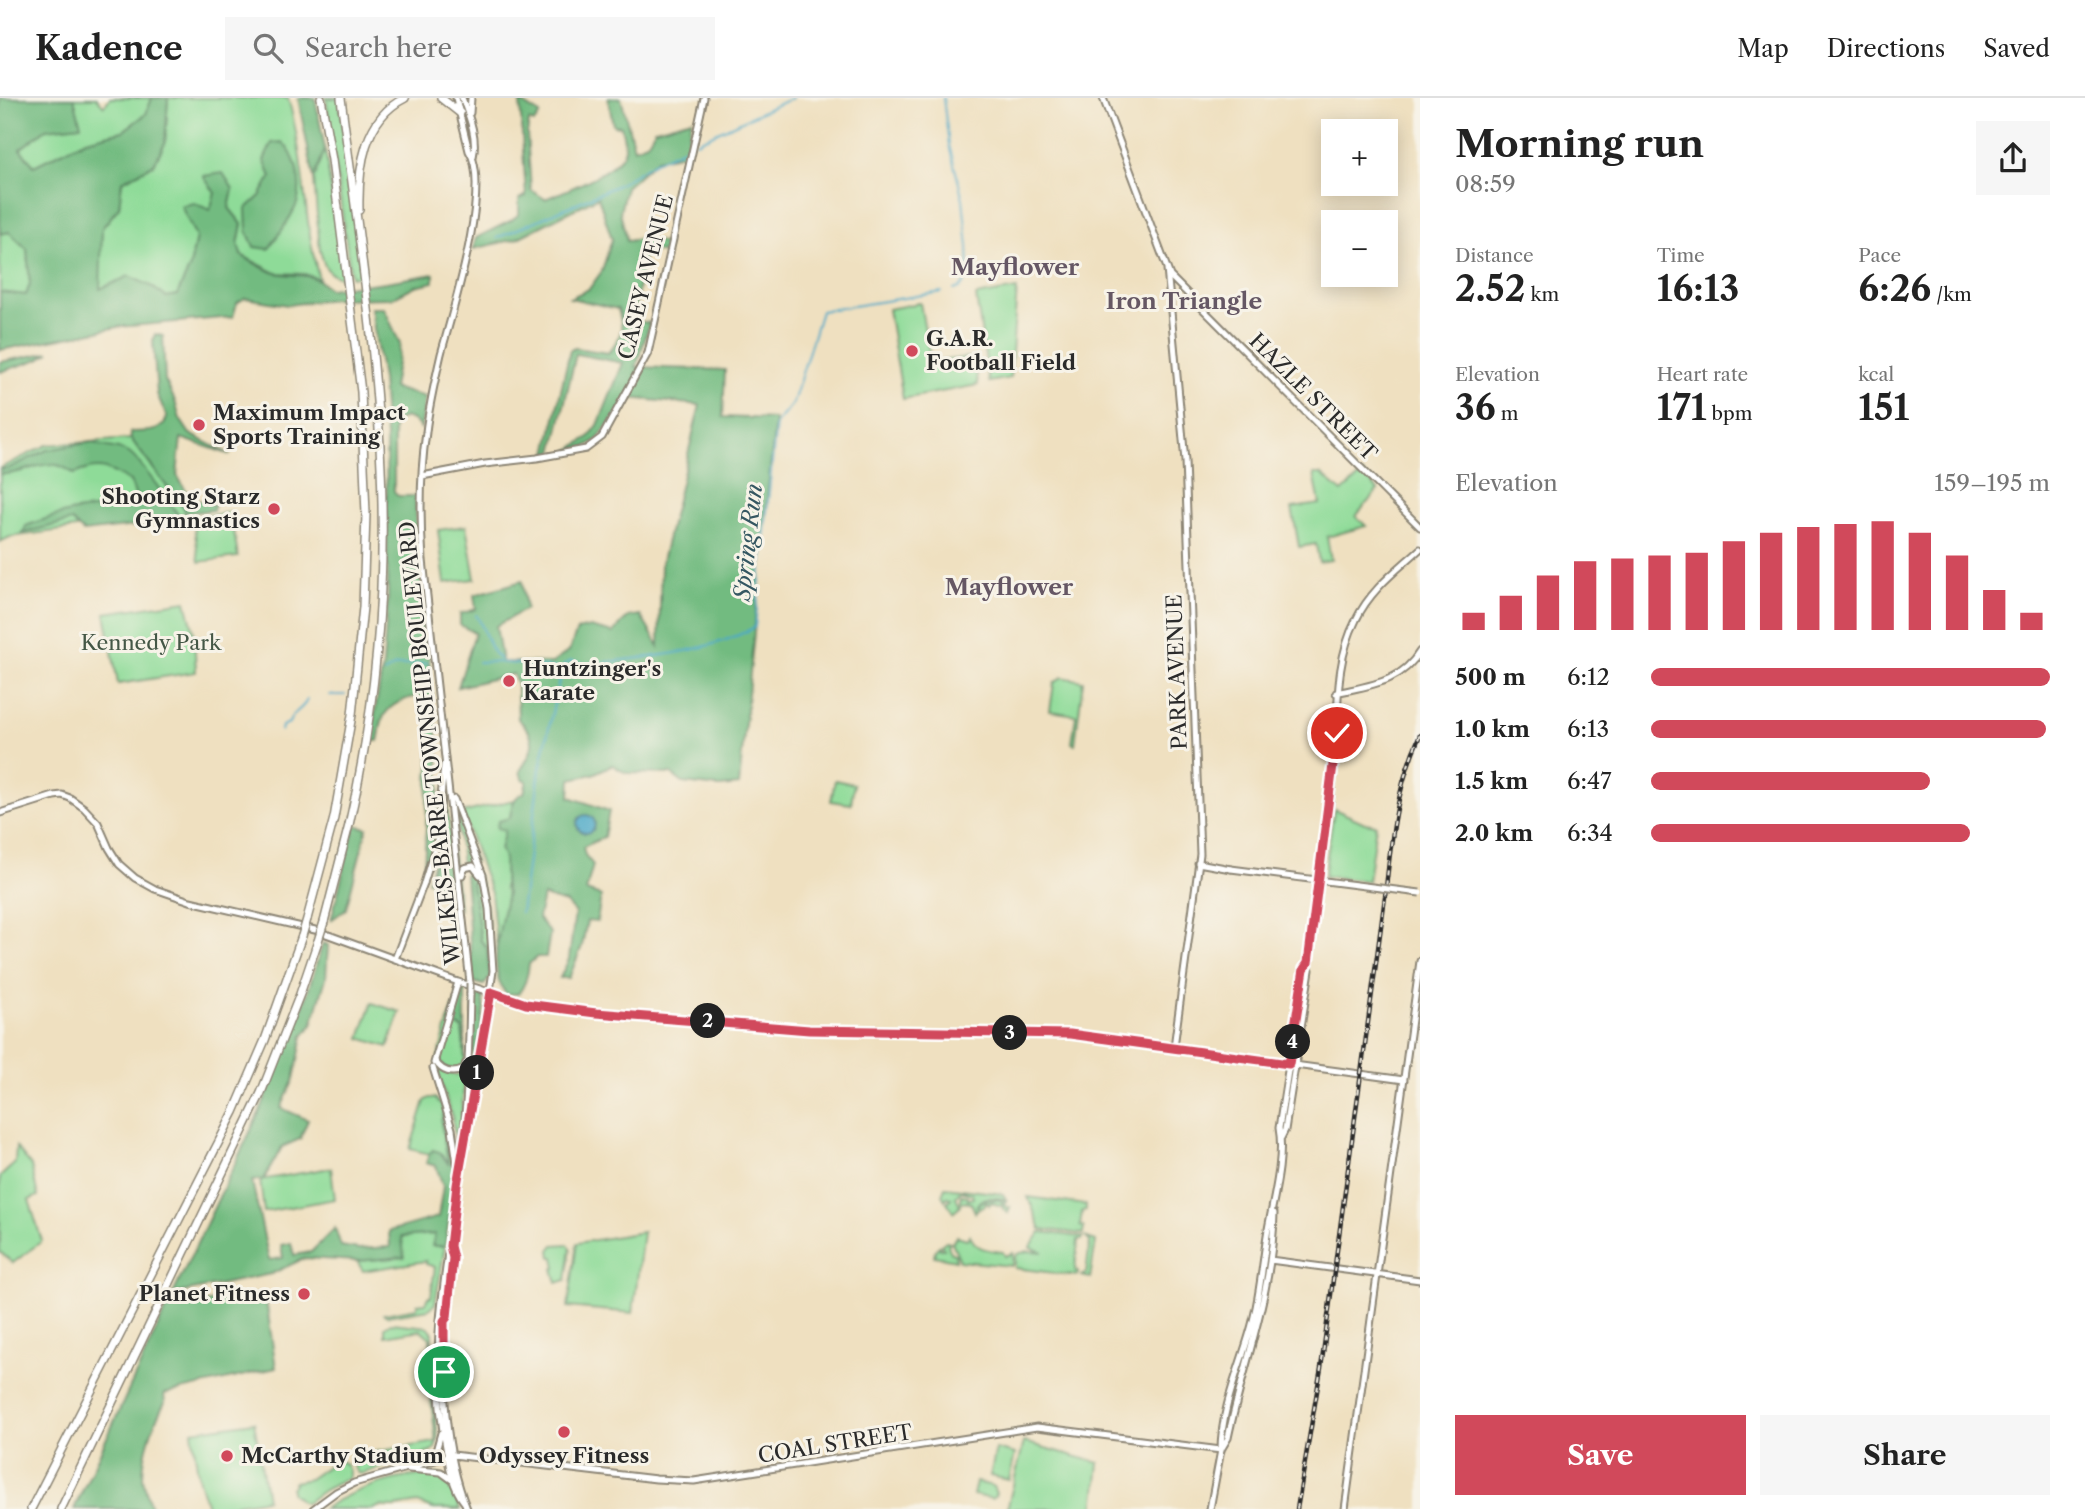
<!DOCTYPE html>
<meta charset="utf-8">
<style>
body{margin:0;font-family:"Libre Caslon Text",serif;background:#f6f6f6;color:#222;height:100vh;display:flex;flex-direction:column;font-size:26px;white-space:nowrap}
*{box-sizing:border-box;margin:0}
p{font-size:23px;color:#767676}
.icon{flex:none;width:38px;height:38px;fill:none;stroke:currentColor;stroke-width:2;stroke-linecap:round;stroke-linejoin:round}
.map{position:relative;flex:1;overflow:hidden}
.side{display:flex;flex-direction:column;background:#fff;width:665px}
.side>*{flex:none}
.fabs{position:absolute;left:1321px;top:21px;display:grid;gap:14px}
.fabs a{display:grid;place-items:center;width:77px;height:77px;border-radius:0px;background:#fff;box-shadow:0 4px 18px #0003;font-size:35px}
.pin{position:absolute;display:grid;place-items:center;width:60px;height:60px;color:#fff;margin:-30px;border:4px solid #fff;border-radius:50%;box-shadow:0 2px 7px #0007}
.km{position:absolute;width:35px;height:35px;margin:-18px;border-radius:50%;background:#222;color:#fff;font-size:19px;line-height:35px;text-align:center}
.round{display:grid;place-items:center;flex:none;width:74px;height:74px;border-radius:0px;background:#f6f6f6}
.head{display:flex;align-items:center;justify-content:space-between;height:119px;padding:0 35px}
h1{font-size:38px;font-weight:700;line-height:52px}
.figures{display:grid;grid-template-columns:repeat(3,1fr);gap:10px;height:119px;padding:7px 35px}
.figures div{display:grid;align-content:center}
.figures b{font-size:35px;font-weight:700}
.figures small{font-size:19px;font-weight:400}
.figures p{font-size:19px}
.chart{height:196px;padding:14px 35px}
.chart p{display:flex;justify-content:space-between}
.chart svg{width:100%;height:126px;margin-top:7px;stroke:#d1495b;stroke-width:6}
.action{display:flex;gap:14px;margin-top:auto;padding:14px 35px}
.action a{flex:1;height:80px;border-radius:0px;background:#d1495b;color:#fff;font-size:28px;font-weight:700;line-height:80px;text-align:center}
.action a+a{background:#f6f6f6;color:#222}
ul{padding:0 35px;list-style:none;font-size:23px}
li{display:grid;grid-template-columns:112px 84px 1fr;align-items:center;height:52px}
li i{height:18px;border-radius:9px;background:#d1495b}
header{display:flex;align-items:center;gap:42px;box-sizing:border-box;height:98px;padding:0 35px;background:#fff;border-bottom:2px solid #e0e0e0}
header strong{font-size:33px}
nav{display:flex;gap:38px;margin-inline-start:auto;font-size:24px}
.search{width:490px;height:63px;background:#f6f6f6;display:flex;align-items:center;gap:18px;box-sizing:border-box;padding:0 24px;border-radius:0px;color:#767676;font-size:26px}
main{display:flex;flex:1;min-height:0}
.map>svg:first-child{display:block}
</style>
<header>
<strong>Kadence</strong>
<div class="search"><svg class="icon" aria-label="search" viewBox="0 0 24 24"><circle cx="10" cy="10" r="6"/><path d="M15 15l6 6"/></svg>Search here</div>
<nav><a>Map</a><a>Directions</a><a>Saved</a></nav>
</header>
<main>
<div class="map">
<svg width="1420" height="1411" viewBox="0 0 1420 1411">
<rect width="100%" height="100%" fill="#f7f3e8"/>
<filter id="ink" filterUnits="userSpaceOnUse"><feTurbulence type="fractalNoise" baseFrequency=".0143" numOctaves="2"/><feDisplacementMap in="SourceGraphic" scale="14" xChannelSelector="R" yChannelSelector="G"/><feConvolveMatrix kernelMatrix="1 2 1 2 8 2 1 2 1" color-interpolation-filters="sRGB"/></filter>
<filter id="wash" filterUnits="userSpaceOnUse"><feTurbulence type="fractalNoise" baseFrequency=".00686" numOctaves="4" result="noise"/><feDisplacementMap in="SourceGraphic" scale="28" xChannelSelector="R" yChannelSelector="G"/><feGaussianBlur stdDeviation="1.57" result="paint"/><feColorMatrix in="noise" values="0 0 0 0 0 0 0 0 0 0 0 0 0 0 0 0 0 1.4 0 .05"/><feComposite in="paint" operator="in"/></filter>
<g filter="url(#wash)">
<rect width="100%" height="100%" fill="#efe0c0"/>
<!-- green -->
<path fill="#8edb98" stroke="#5c8362" stroke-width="2" d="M74,0h23l7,8 6,-8h42l-5,16 -24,17 -37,9 -52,26 -14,-17 26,-20 34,-4z
M168,0h120c17,59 15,121 31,181l-14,-5 -29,-1 -35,-18 -3,-11 4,-20 -13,-16 4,-19 -18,4 -5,18 -14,26 -6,30 -13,28 -11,2 -15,-11 -52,3 3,-61 17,-21 3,-26 31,-16 12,-22z
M326,0h13l22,177 -10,2z
M325,51l19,130 -14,-6 -5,-7 -5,-15 -6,-72z
M9,134l18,17 3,35 -4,11 -26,-3v-58z
M1017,191l-7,89 -21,4 -13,-86z
M920,205l11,59 38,-5 1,4h5l3,24 -75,14 -15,-90z
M131,341l56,74 -177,24 -10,5v-74l47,-23z
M1314,376h7l21,18 21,-18 15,16 -22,26 10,10 -39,11 4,23 -12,2 -3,-18 -17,3 -7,-39 28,-4z
M231,414l7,45 -39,5 -6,-44z
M466,428l9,53 -30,4 -7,-53z
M186,503l8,32 2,39 -78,12 -13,-71z
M1062,579l21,4 -8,63 -3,-1 4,-28 -26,-4 4,-28z
M835,682l19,4 -3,20 -20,-3z
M445,691c4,40 10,80 14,120l-5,-5 -8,-17 -7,-2 17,-8 -10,-29 -6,-6z
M513,702l-3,18 -12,10 8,2 -2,58 3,5 -10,55 -6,-55 -29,-80z
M1334,711l31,14 11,2 -8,56 -44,-5z
M456,714l19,50 -13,2z
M468,771h5c17,18 18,83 17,109l-3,-31 -6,-6 -9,-59 6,-2z
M372,905l28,9 -12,35 -28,-9z
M448,924l14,6 3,30 -2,8 -6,4 -12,-2 -7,-10z
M439,971l16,6 10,-2 -7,82 -6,-38 -15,-46z
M430,1000h5l7,7 2,7 -3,10 8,46 -16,-18 -4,4 -19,-5 15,-48z
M16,1049l15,19 7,30 -9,4 13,41 -29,22 -13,-11v-75l15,-14z
M331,1070l4,31 -71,13 -4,-32z
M945,1089l58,7 3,5c-13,-1 -25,-5 -30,8l8,-7c7,-1 15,0 22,1l-2,3 3,4 3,-1 -2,6 -5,-4 -1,-6 -2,3 -9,-4 -2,3 -3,-4 -2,6h-4l-4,4v-2l-1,3 -4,-9 -10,-1v-7l7,1v4l5,-2 -1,-4 -11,-3 -5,6 4,8 -6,7 -7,-10 4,-4 -4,-1 -2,3 -3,-5z
M1028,1099l58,8v5l-4,1 -2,15 4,1 -1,7 -42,-5z
M643,1134l-10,81 -65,-6 9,-64z
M1041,1134l42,5 -1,3h-4l-3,31 3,1 -1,4 -62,-8v-10l2,-4 11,-3 15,1 -13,-5z
M435,1136l-2,12h12l-10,58 -6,5 -42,7 -3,-2 33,-6v-4l8,-1 3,-6h3l4,-30 -9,-3v-3l-63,10 -6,-10 47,-4 -3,-20z
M970,1137c5,15 19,15 33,17l2,4 8,-3 -1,13 -52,-5 -8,-19 5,-6 10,3z
M1087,1140l9,3 -6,37 -8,-2 4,-3 4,-31z
M946,1143l4,1 -2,3 3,8 4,1 1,6 -22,-4 1,-6 4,-4 1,3h4l-3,-4z
M568,1146l3,4 -5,32 -9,3 -4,-14 3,-1 -2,-11h-3l-1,-7 4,-5z
M391,1225l37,4 4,4v54l6,54 -3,9 -4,4 -71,22 -4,-2 -6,-16 86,-14 -6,-51v-53l-9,-8 -36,6v-9z
M254,1324l13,77 -59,10 -9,-28 -7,-50z
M1024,1344l75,21 -5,46h-87z
M996,1351l19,5 -6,26 -19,-4z
M340,1363c7,2 11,11 8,17l-24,12 -18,13h-3l-12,-10v-5l4,-6 14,-3 20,-14 -1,-3z
M438,1376c13,7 17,22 22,35h-28l-14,-6c-14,2 -24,6 -38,3l-7,3h-50c34,-22 75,-34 115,-35z
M976,1384l17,4 3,8 -3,5 -20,-4z"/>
<!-- forest -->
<path fill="#72bb80" stroke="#4e7356" stroke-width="2" d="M0,0h74l7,27 -35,4 -26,20 14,17 52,-26 37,-9 23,-17 6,-16h16l-3,45 -12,22 -31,16 -3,26 -17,21 -2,61 29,-13 22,10 15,11 11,-2 13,-28 6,-30 -15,-31 13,-3 16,7 5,-17 -12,-17 20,-3 10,16 -4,19 13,16 -4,20 3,11c11,6 24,16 36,18 23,5 32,-4 52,16l57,-7 48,-8v8l-19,4 -23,12 -59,1 -45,6 -43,-7 -8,5 -4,14 -115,10 -118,23v-58l26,3 4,-11 -3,-35 -18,-17 -9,2z
M298,0h17l10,51 -11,30z
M608,0h13l13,50 13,-5 8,-14 37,-10 -7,35 -28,5 -31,28 -6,25 7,29 18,-3 23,6 -3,9 -13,-2 -8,5 -11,64 17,3 -14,44 89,3 -2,47 52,2 -36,366 -19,2 -37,-4 -12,-9 -45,-1 -14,-8 -19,9 -22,5 -1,18 39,14 -5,26 -21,10 2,8 8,10 -7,26 15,5 -4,26 -10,-1 -5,25 -13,32h-9l9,-19 6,-46 -9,-10 -23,-7 -5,22 12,15 -4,24h-9l-8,7c-1,11 -4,22 -11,30h-12c-20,-24 -4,-73 1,-101 -7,-14 2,-31 -7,-44l5,-19 -8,-2 1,-7 12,-3c2,-11 2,-21 14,-25l3,-12 -5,-3 -2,-7c15,-22 18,-34 -2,-52l-1,-35 -4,-10 -55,13 17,-54 -15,-8v-11l16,-5 -2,-14 48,-14 4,28 -30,17 6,36 50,1 17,-12 8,-21 13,-3 23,6 15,-16 12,-2 19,31 2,-81 39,-160 -71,-7 -32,42 -10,6 -18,4 20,-13 9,-12 25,-62 -47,-9 -23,98 -6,1 23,-103 5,-2 33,5c14,-17 16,-23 10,-44l-48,-11 19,-9 13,-18 10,-32 -14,-42 -82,42 -43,10 3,-11 36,-18 7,-6v-15l7,-3 -6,-94 20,12 -6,9 -5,-2 -2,13 4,56 14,9c19,-8 77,-29 80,-51 0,-6 -3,-16 -4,-22l-8,-1z
M282,44c14,12 20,39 16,58 -3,14 -21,36 -29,49l-15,-2 -7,-16 -1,-22 14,-13 11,-19 -7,-17 8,-17z
M371,210h13l16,36 -7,44 32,9 -4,31 -8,-8 -8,-3 -11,5v69l4,5h17l3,58 15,142c-17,-2 -43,5 -50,22 -3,7 -3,16 -5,23h-8l13,-76 5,-67 -2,-161 -4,-57z
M155,236l8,2 2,44 10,21 5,18 10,15 41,21 -50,-17 -4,37 13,23 25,7 -2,5 -26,3 -56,-74 -1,-7c16,-1 32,2 37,-15l-10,-23 -4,-53z
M50,254l-11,7 -39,13v-10z
M92,344c12,7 25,4 37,11 12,8 38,47 49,61l-9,8 -86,10 -11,-11 -49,12 3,-7c14,-5 29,-11 44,-14 27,-6 41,0 66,-15l-6,-16c-24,-13 -30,-18 -56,-7 -28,-23 -44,2 -74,0v-5h7l40,-19z
M435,612c5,53 10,109 -11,160l6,-125 -2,-14 1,-14z
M355,727l12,3 -21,81 -15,11z
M440,744l6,6 10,29 -17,8 -11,-4z
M468,771l6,2 4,9 -6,2 9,59 6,6 3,31 -6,7 -11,-3 -8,-108z
M323,845l5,2 -2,33 -14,47 -9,11 -9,43 -13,29 27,12 -8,19 -18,8 -18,32 -12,2 17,79 14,-2 -2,-13 10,-2 3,12 17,-3 24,-24 6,18 18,3 31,-2 -1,-16 49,-14 5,-31 -7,-20 -10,-3 3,-9 4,-4 7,2 9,13 -8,-43 3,-10c15,51 9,83 1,134h-13l3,-12 -33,3 2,20 -47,4 -52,-3 -34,16 -98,20 87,-183 44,-107z
M460,890l5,1v69l-3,-30 -14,-6z
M477,893l5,1 2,16 -11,66v-79z
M265,1195l11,75 -112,26 1,9c-12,19 -22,51 -22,74 1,10 6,22 8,32h-77l92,-200z"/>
<!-- water -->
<path fill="#48a8c7" stroke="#3a6a79" stroke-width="2" d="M577 726a9 9 0 1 1 18 0a9 9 0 1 1-18 0Z"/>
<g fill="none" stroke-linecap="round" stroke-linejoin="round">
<!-- stream -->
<path stroke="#48a8c7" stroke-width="2" d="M943,0l6,47 14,54 5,48 1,28 -8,12 -7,3
M696,44l96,-44
M497,140l121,-53 35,-22 38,-18
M476,517c10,14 11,35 24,44
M478,564c27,-2 51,5 78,6l3,6
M384,575l11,-7 32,-3
M330,597h15
M281,633l1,-5 7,-3c3,-12 13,-12 18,-23
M521,815l19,-144 20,-93 4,-11 7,-4 15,3c56,-6 120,-10 169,-37l21,-203 17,-21 28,-92 121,-19"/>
</g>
</g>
<g filter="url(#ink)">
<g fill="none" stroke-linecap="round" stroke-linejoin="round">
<!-- secondary casing -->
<g stroke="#8d8676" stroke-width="9">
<path id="secondary" d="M1103,0l67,178 250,251
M1167,171l18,192 15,393 -26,193
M422,378l63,-12 52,-6 49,-9 16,-12 46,-84 56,-255
M1336,595c34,-8 65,-10 84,-42
M0,715l54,-17 8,-1 8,3 14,10 14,15 11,25 10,16 16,14 20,11 35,12 125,29 143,52 68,22 70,9 195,16 279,5 334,46
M1198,765l33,6
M395,861l29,-76
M434,965l24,-81
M1281,1040l4,-8 25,-160 -2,-7
M1270,1162l150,20
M1222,1350l6,-10c16,-76 45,-147 46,-225
M1221,1352c0,-39 17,-78 28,-115 10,-32 13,-67 18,-100 5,-32 18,-75 12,-107l25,-159 4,-6c9,-69 21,-138 27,-207 4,-47 -1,-93 21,-136 14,-30 40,-49 64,-71
M1345,1411l75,-548"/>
</g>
<!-- primary casing -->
<g stroke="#8d8676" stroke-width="9">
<path id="primary" d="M456,0l13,53c23,35 -17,162 -28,203 -6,26 -12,52 -15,78 -6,42 -6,86 -3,128l47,423
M462,0c7,18 16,39 11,59
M470,15l1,-15
M454,701l29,76 6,34 4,62 -15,98 -11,55
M462,777l2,-7 9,-2 7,9
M424,785l13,-42 7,-76
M435,963c7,11 17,14 29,8l2,-6
M433,970l19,61 5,34
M451,1151l2,9 -6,59 -3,4c-2,62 0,129 23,188
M423,1364l13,-11 5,-18
M409,1371l32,3 11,8
M464,1404c-12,-15 -15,-36 -18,-55 -22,-105 7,-201 17,-305 5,-49 6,-99 7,-148
M313,1411l23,-17 18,-9 99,-28 203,24 38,2 343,-54 184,23 -11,59"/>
</g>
<!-- highway casing -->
<g stroke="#8d8676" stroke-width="10">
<path id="highway" d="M441,0l19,15
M359,112c-1,-42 5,-92 46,-112
M307,821l27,-101 18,-103 11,-108 3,-93 -5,-122 -29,-232 -11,-62
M324,824c8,-32 17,-65 25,-97 24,-104 35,-215 33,-321 -2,-136 -24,-271 -41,-406
M31,1411l203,-397 31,-72 37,-104
M61,1411l200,-416 39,-99 18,-53"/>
</g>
<!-- secondary -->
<use href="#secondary" stroke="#fff" stroke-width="5"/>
<!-- primary -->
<use href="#primary" stroke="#fff" stroke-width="5"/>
<!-- highway -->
<use href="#highway" stroke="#fff" stroke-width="7"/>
<!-- rail casing -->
<g stroke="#2b2b2b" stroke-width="4.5">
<path id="rail" d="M1297,1411l24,-141 64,-471c6,-56 11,-109 35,-162"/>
</g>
<!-- rail -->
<use href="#rail" stroke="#f7f3e8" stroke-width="2" stroke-dasharray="5" stroke-linecap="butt"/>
<!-- secondary-bridge casing -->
<g stroke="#8d8676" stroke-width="9" stroke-linecap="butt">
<path id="secondary-bridge" d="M1231,771l189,24"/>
</g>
<!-- primary-bridge casing -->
<g stroke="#8d8676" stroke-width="9" stroke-linecap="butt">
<path id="primary-bridge" d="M470,885v11"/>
</g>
<!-- highway-bridge casing -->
<g stroke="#8d8676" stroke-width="10" stroke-linecap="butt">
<path id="highway-bridge" d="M302,838l5,-17
M318,843l6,-19"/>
</g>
<!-- secondary-bridge -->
<use href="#secondary-bridge" stroke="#fff" stroke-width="5"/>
<!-- primary-bridge -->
<use href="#primary-bridge" stroke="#fff" stroke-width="5"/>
<!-- highway-bridge -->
<use href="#highway-bridge" stroke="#fff" stroke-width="7"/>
</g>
</g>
<g fill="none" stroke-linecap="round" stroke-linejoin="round" filter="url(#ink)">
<!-- route casing -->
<g stroke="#fff" stroke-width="14">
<path id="route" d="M444,1274v-51l3,-4 6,-59 -3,-12 7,-61 34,-193 35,12 70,9 213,17 261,4 219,30 15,-95 4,-6 29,-230"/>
</g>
<!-- route -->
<use href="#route" stroke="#d1495b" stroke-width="9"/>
</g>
<!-- markers -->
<g fill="#d1495b" stroke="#f7f3e8" stroke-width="2.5">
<circle cx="912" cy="253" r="7"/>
<circle cx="199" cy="327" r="7"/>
<circle cx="274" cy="411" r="7"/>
<circle cx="509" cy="583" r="7"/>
<circle cx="304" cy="1196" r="7"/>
<circle cx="564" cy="1334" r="7"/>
<circle cx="227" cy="1358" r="7"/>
</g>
<g text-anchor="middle" stroke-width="6" stroke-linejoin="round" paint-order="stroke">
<!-- street labels -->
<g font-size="21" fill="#2b2b2b" stroke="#f7f3e8">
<text transform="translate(646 179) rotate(-76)" y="7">CASEY AVENUE</text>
<text transform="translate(1313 299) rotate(45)" y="7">HAZLE STREET</text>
<text transform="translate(1177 574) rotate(-92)" y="7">PARK AVENUE</text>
<text transform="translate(430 645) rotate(-96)" y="7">WILKES-BARRE TOWNSHIP BOULEVARD</text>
<text transform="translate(835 1346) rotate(-9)" y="7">COAL STREET</text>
</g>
<!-- poi labels -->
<g font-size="21" font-weight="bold" fill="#2b2b2b" stroke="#f7f3e8" text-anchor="start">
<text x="926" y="248">G.A.R.<tspan x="926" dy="24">Football Field</tspan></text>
<text x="213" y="322">Maximum Impact<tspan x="213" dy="24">Sports Training</tspan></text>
<text x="260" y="406" text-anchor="end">Shooting Starz<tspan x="260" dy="24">Gymnastics</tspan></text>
<text x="523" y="578">Huntzinger's<tspan x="523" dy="24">Karate</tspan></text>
<text x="290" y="1203" text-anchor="end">Planet Fitness</text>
<text x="241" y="1365">McCarthy Stadium</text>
<text x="564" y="1365" text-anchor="middle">Odyssey Fitness</text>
</g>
<!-- park labels -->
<g font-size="21" fill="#445746" stroke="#f7f3e8">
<text x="151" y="552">Kennedy Park</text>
</g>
<!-- neighbourhood labels -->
<g font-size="23" font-weight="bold" fill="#655764" stroke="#f7f3e8">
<text x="1015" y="177">Mayflower</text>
<text x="1184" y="211">Iron Triangle</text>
<text x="1009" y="497">Mayflower</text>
</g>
<!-- water labels -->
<g font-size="23" font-style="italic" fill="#355762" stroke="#f7f3e8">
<text transform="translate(748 444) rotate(-84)" y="8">Spring Run</text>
</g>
</g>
</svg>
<div class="fabs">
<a>+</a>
<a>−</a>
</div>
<div class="pin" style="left:444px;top:1274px;background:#1e9e55"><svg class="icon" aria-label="arrive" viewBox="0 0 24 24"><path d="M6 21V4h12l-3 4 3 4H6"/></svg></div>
<div class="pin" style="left:1337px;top:635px;background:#d93025"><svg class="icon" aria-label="check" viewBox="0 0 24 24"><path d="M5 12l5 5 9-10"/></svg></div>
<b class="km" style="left:477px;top:975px">1</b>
<b class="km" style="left:708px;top:923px">2</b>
<b class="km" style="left:1010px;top:935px">3</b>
<b class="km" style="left:1293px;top:944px">4</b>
</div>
<section class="side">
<div class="head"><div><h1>Morning run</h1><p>08:59</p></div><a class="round"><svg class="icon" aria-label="share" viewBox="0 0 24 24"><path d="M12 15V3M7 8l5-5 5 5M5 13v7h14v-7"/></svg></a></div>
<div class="figures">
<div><p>Distance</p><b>2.52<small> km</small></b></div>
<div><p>Time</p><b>16:13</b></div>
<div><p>Pace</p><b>6:26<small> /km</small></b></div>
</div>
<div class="figures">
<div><p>Elevation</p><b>36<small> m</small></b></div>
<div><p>Heart rate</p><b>171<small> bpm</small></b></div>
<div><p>kcal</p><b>151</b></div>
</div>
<div class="chart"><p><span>Elevation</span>159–195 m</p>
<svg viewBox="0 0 160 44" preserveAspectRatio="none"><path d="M5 44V38M15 44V32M25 44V25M35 44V20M45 44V19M55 44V18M65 44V17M75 44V13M85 44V10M95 44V8M105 44V7M115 44V6M125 44V10M135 44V18M145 44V30M155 44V38"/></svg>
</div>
<ul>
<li><b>500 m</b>6:12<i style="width:100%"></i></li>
<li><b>1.0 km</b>6:13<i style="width:99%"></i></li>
<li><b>1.5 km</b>6:47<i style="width:70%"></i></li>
<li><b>2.0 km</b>6:34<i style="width:80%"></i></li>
</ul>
<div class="action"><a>Save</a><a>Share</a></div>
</section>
</main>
